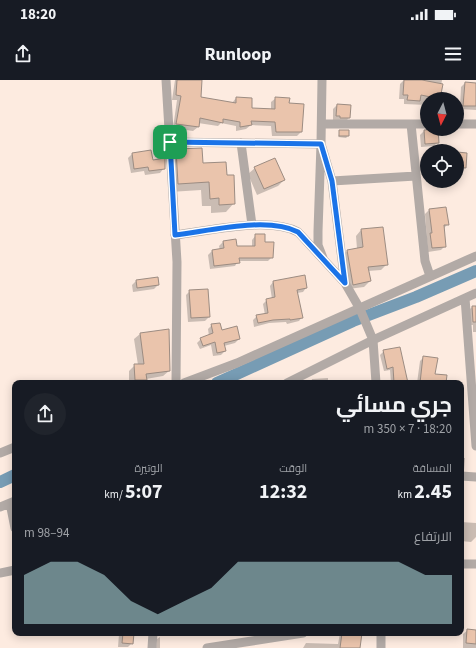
<!DOCTYPE html>
<html lang="ar">
<meta charset="utf-8">
<style>
body{margin:0;font-family:"Source Sans 3",Cairo,sans-serif;background:#20242c;color:#f1f3f6;direction:rtl;height:100vh;display:flex;flex-direction:column;font-size:15px;white-space:nowrap}
*{box-sizing:border-box;margin:0}
p{font-size:13px;color:#9ea1a6}
.icon{flex:none;width:22px;height:22px;fill:none;stroke:currentColor;stroke-width:2;stroke-linecap:round;stroke-linejoin:round}
.map{position:relative;flex:1;overflow:hidden;direction:ltr}
.side{position:absolute;left:12px;top:300px;width:452px;height:256px;display:flex;flex-direction:column;background:#171b24;border-radius:8px;box-shadow:0 2px 10px #0003;direction:rtl}
.side>*{flex:none}
.needle{width:26px;rotate:186deg}
.fabs{position:absolute;left:420px;top:12px;display:grid;gap:8px}
.fabs a{display:grid;place-items:center;width:44px;height:44px;border-radius:50%;background:#171b24;box-shadow:0 2px 10px #0003;font-size:20px}
.pin{position:absolute;display:grid;place-items:center;width:34px;height:34px;color:#fff;margin:-17px;border-radius:8px;box-shadow:0 2px 6px #0006}
.round{display:grid;place-items:center;flex:none;width:42px;height:42px;border-radius:21px;background:#20242c}
.head{display:flex;align-items:center;justify-content:space-between;height:68px;padding:0 12px}
h1{font-size:22px;font-weight:700;line-height:30px}
.figures{display:grid;grid-template-columns:repeat(3,1fr);gap:6px;height:68px;padding:4px 12px}
.figures div{display:grid;align-content:center}
.figures b{font-size:20px;font-weight:700}
.figures small{font-size:11px;font-weight:400}
.figures p{font-size:11px}
.chart{height:112px;padding:8px 12px}
.chart p{display:flex;justify-content:space-between}
.chart svg{width:100%;height:72px;margin-top:4px;fill:#92b6b9;opacity:.7}
.status{display:flex;justify-content:space-between;align-items:center;height:28px;padding:0 20px;background:#171b24;direction:ltr}
.status svg{height:11px;fill:currentColor}
header{display:flex;justify-content:space-between;align-items:center;height:52px;padding:0 12px;background:#171b24;font-size:18px;font-weight:700}
.map>svg:first-child{display:block}
</style>
<div class="status"><b>18:20</b><svg viewBox="0 0 49 12"><path d="M0 12V9h3v3zM5 12V6h3v6zM10 12V3h3v9zM15 12V0h3v12zM26 1h20v11H26zM47 4h2v5h-2z"/></svg></div>
<header><svg class="icon" aria-label="menu" viewBox="0 0 24 24"><path d="M4 6h16M4 12h16M4 18h16"/></svg>Runloop<svg class="icon" aria-label="share" viewBox="0 0 24 24"><path d="M12 15V3M7 8l5-5 5 5M5 13v7h14v-7"/></svg></header>
<div class="map">
<svg width="476" height="568" viewBox="0 0 476 568">
<rect width="100%" height="100%" fill="#fdebe0"/>
<!-- shadow -->
<path fill="#0003" d="M175,0h26l-1,17 32,6 4,-5 15,11 20,1v-8l5,-4 12,6 13,28 -4,4h-25l-1,-10 -20,-1 -5,4 -10,2v-5l-15,-3 -3,3 -20,-3v4l-5,4 -20,-3 4,-28h-5z
M404,0h38l-3,19h-12v6l-23,-1v-5h-5l1,-15z
M465,3l11,1v26l-16,-1 1,-22z
M337,25l12,13 -4,4 -12,-2v-11z
M340,51l8,5 -2,2 -8,-1z
M424,51l14,11 -4,4 -13,1 -1,-12z
M177,70l49,26 8,27 -8,9 -15,1v-7h-9l-1,-16 -31,2 -2,-33z
M457,73l8,15 -4,4 -4,-1z
M132,74l20,7 12,7 -4,5 -15,2 -1,-4 -13,2 -3,-15z
M255,88l29,12 -6,6 -21,9 -9,-21z
M429,130l19,14 -4,4 1,18 -4,4 -13,2 -3,-38z
M382,148l5,36 -6,6 -13,1 2,10 -6,6 -16,2 -6,-33 5,-5 10,-2 -1,-13 5,-6z
M256,155l8,8 8,14 -4,4h-30l-3,5 -25,3 -2,-14 4,-4 8,-1 -1,-4 4,-4 14,5h15v-7z
M136,201l22,4 -4,4 -21,3 -1,-7z
M273,202l33,6 -3,4 -6,1 5,24 -3,4 -12,3 -1,-2 -17,1 -15,4 -1,-7 4,-4 8,-1 -2,-11 4,-4 5,-1 -2,-13z
M190,211l19,26 -4,4 -17,1 -2,-27z
M472,227h4v25h-3v-7h-4l-1,-14z
M212,245l27,14 -4,4 -11,3 1,5 -4,4 -8,1 -2,-11 -11,4 -3,-6 4,-4 8,-3 -1,-7z
M140,254l29,37 -6,5 -17,3 -4,4h-13v-12l6,-6h3l-4,-26z
M384,271l22,32h-15l-1,-13 -6,1 -4,-16z
M424,277l10,17 11,9h-28l3,-22z
M328,298v5h-17l1,-4z
M461,378h4l-1,12 -3,2z
M461,402l2,1 -2,32z
M461,442l15,1v14l-5,5 -10,-1z
M468,550l8,1v17h-13v-14z
M112,553h21l-1,10 -4,4h-10l1,-13z
M340,553h21l-2,15h-56l3,-5 32,1z
M160,557v11h-4l1,-9z"/>
<g fill="none" stroke-linecap="round" stroke-linejoin="round">
<!-- canal -->
<path stroke="#779cb4" stroke-width="12" d="M217,303l136,-62 63,-24 60,-26
M0,402l15,-7"/>
</g>
<!-- building -->
<path fill="#eac4ac" stroke="#9c8c82" d="M177,0h25l-1,17 35,6v-6l16,1v10l23,1v-12l15,1 -1,5 15,1 -2,28h-26l-1,-10 -24,-1 1,4 -12,2v-5l-17,-3v4l-23,-5 -1,9 -23,-3 5,-28 -5,-1z
M404,0h18l21,4 -3,15 -19,-4 -1,6 -13,-1 1,-5h-5z
M465,2l11,1v23h-13z
M337,24l14,1 -1,13h-10v-2h-4z
M438,49l1,14 -14,1 -1,-14z
M339,50h10v6h-10z
M202,68l1,15 23,-1 1,13h7l1,29 -16,1v-7l-9,1 -1,-17 -31,2 -2,-35z
M151,70l2,10 12,-2v11l-16,2 -1,-4 -14,2 -2,-16z
M457,72l10,1 -1,15 -9,-1z
M275,78l10,22 -21,9 -10,-22z
M446,127l3,18h-5l2,22 -14,1 -2,-15h2l-3,-24z
M383,147l5,38 -20,2 3,14 -18,4 -6,-35 16,-3 -2,-18z
M255,154h10v8h9l-1,16h-34l1,5 -26,3 -2,-16 12,-2 -1,-7 13,-2 1,7h18z
M305,195l2,13 -10,2 6,28 -13,2v-1l-17,1 -15,3 -2,-8 12,-2 -2,-14 9,-2 -2,-16z
M158,197l1,8 -22,3 -1,-8z
M208,209l2,28 -19,1 -2,-28z
M472,226h4v16h-3z
M220,243l2,7 15,-4 3,13 -16,4 2,8 -9,2 -2,-11 -12,4 -3,-8 13,-5 -2,-9z
M169,249l1,42 -24,3 1,6h-12l-1,-16h10l-4,-31z
M400,267l8,36h-14l-1,-16 -6,2 -4,-19z
M423,276l15,2 -3,16 12,1 -1,8h-26z
M467,549l9,1v14l-10,-1z
M123,553h11l-1,11 -11,-1z
M342,553h20l-2,15h-20z"/>
<g fill="none" stroke-linecap="round" stroke-linejoin="round">
<!-- minor -->
<path stroke="#b2aaa6" stroke-width="9" d="M166,0l11,182 -1,121
M322,0l-1,64 11,37 13,102 15,26 13,31 3,43
M322,44h105
M411,44l14,137 5,15
M457,44h19
M170,62l151,2 -3,87v14l5,13
M241,63l11,82
M332,101l84,-5
M175,155c35,-4 93,-19 123,-3l47,51
M465,218l11,148
M184,303l53,-20 239,-107
M287,303l86,-43 103,-47
M0,373l15,-6
M461,396l15,1
M10,423l5,25
M0,427l15,-6
M461,484h15
M0,493l15,-3
M152,568l1,-15
M207,568l96,-15
M381,568v-15"/>
</g>
<g fill="none" stroke-linecap="round" stroke-linejoin="round">
<!-- route casing -->
<g stroke="#fff" stroke-width="8">
<path id="route" d="M170,62l151,2 11,37 13,102 -47,-51c-30,-16 -89,-1 -123,3z"/>
</g>
<!-- route -->
<use href="#route" stroke="#1a73e8" stroke-width="5"/>
</g>
</svg>
<div class="fabs">
<a><svg class="needle" viewBox="-14 -14 28 28"><path d="M0-13l5 13h-10z" fill="#e53935"/><path d="M0 13l5-13h-10z" fill="#9ea1a6"/></svg></a>
<a><svg class="icon" aria-label="locate" viewBox="0 0 24 24"><circle cx="12" cy="12" r="6"/><path d="M12 2v4M12 18v4M2 12h4M18 12h4"/></svg></a>
</div>
<div class="pin" style="left:170px;top:62px;background:#1e9e55"><svg class="icon" aria-label="arrive" viewBox="0 0 24 24"><path d="M6 21V4h12l-3 4 3 4H6"/></svg></div>
<section class="side">
<div class="head"><div><h1>جري مسائي</h1><p>18:20 · 7 × 350 m</p></div><a class="round"><svg class="icon" aria-label="share" viewBox="0 0 24 24"><path d="M12 15V3M7 8l5-5 5 5M5 13v7h14v-7"/></svg></a></div>
<div class="figures">
<div><p>المسافة</p><b>2.45<small> km</small></b></div>
<div><p>الوقت</p><b>12:32</b></div>
<div><p>الوتيرة</p><b>5:07<small> /km</small></b></div>
</div>
<div class="chart"><p><span>الارتفاع</span>94–98 m</p>
<svg viewBox="0 0 160 44" preserveAspectRatio="none"><path d="M0 44V14L10 6L20 6L30 14L40 30L50 38L60 30L70 22L80 6L90 6L100 6L110 6L120 6L130 6L140 6L150 14L160 14V44z"/></svg>
</div>
</section>
</div>
